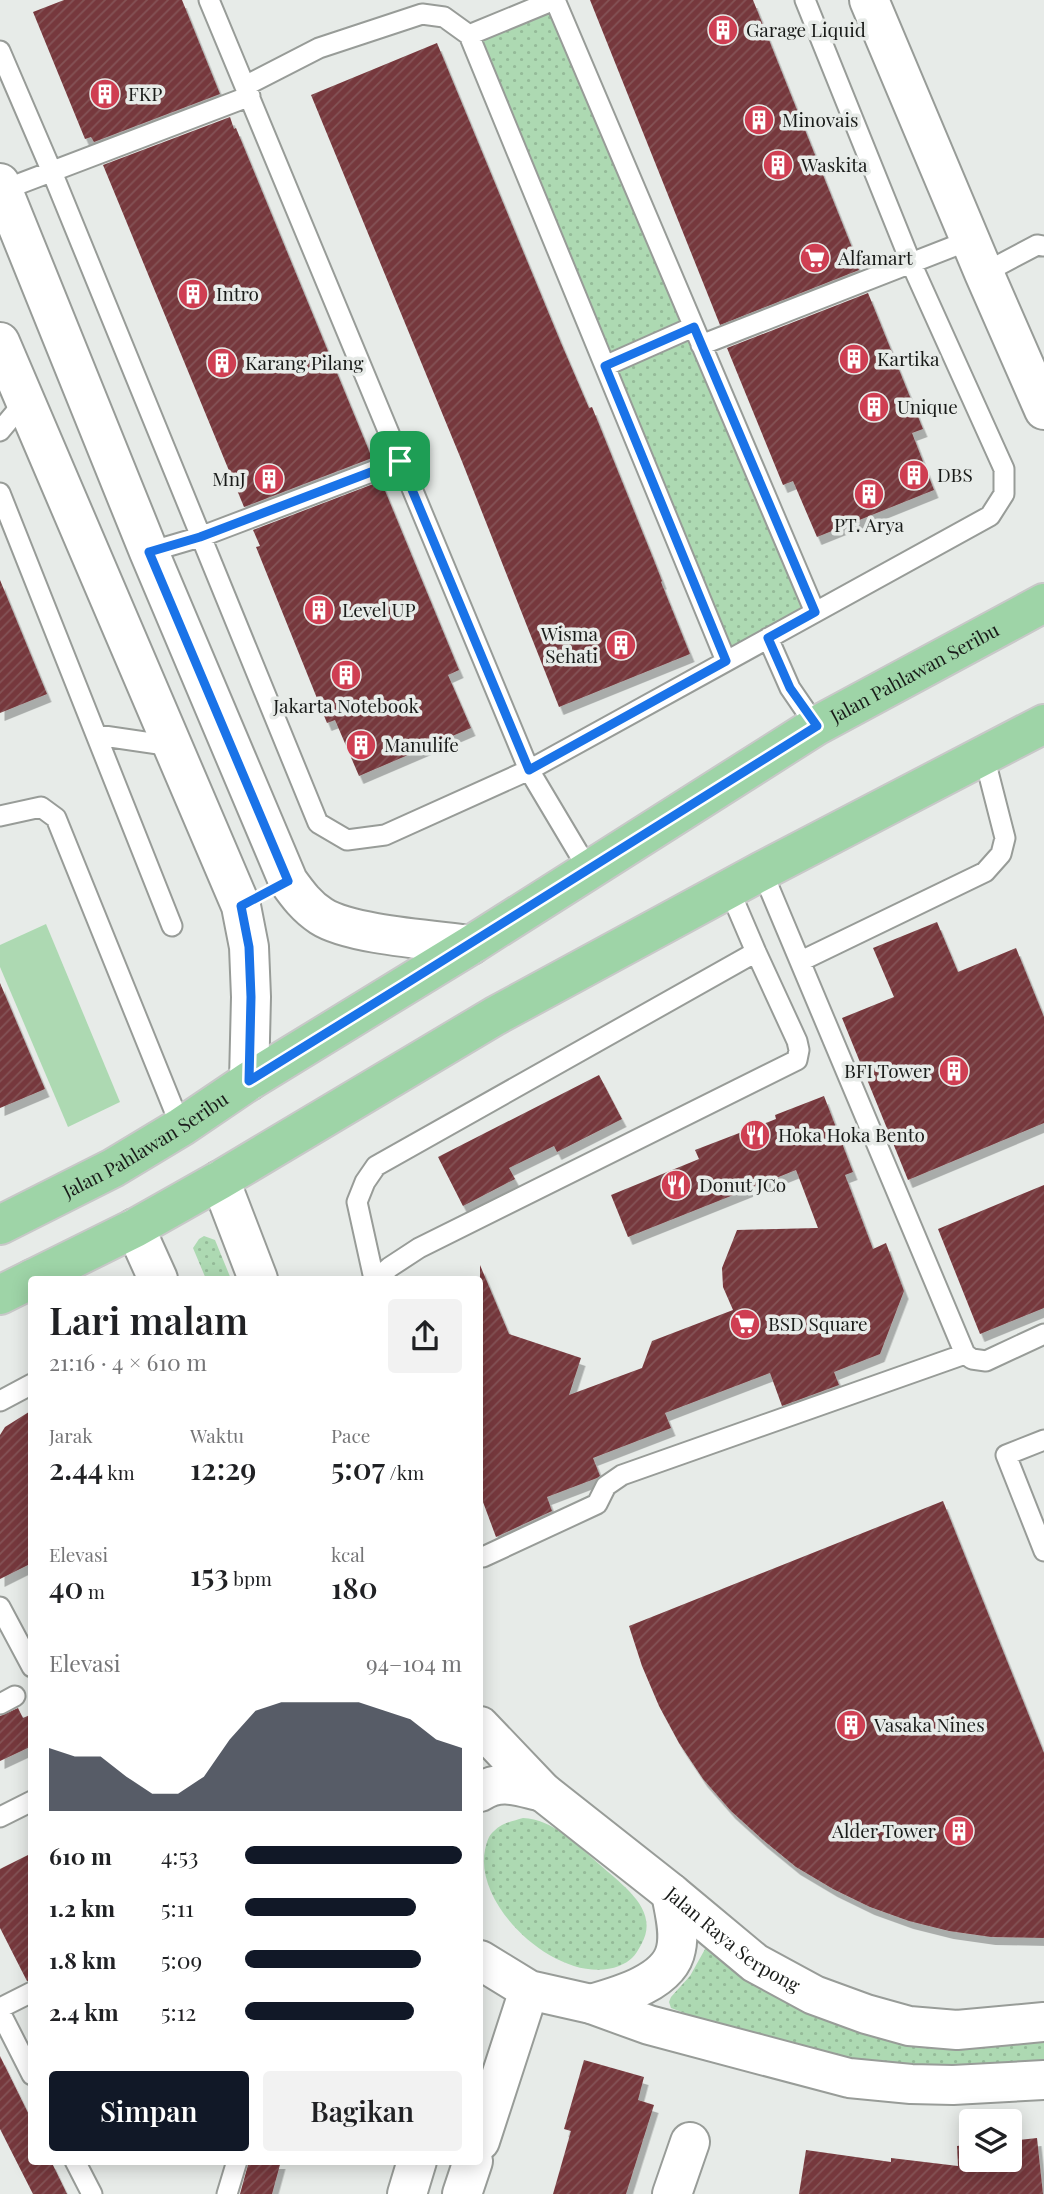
<!DOCTYPE html>
<html lang="id">
<meta charset="utf-8">
<style>
body{margin:0;font-family:"Playfair Display",serif;background:#f2f2f2;color:#202124;height:100vh;display:flex;flex-direction:column;font-size:26px;white-space:nowrap}
*{box-sizing:border-box;margin:0}
p{font-size:23px;color:#757577}
.icon{flex:none;width:38px;height:38px;fill:none;stroke:currentColor;stroke-width:2;stroke-linecap:round;stroke-linejoin:round}
.map{position:relative;flex:1;overflow:hidden}
.panel{position:absolute;left:28px;top:1276px;width:455px;height:889px;display:flex;flex-direction:column;background:#fff;border-radius:7px;box-shadow:0 4px 18px #0003}
.panel>*{flex:none}
.tools{position:absolute;left:959px;top:2109px;display:grid;gap:14px}
.tools a{display:grid;place-items:center;width:63px;height:63px;border-radius:7px;background:#fff;box-shadow:0 4px 18px #0003;font-size:35px}
.pin{position:absolute;display:grid;place-items:center;width:60px;height:60px;color:#fff;margin:-30px;border-radius:14px;box-shadow:0 4px 10px #0006}
.round{display:grid;place-items:center;flex:none;width:74px;height:74px;border-radius:7px;background:#f2f2f2}
.overview{display:flex;align-items:center;justify-content:space-between;height:119px;padding:0 21px}
h1{font-size:38px;font-weight:600;line-height:52px}
.metrics{display:grid;grid-template-columns:repeat(3,1fr);gap:10px;height:119px;padding:7px 21px}
.metrics div{display:grid;align-content:center}
.metrics b{font-size:30px;font-weight:600}
.metrics small{font-size:19px;font-weight:400}
.metrics p{font-size:19px}
.chart{height:196px;padding:14px 21px}
.chart p{display:flex;justify-content:space-between}
.chart svg{width:100%;height:126px;margin-top:7px;fill:#111827;opacity:.7}
.primary-button{display:flex;gap:14px;margin-top:auto;padding:14px 21px}
.primary-button a{flex:1;height:80px;border-radius:7px;background:#111827;color:#fff;font-size:28px;font-weight:600;line-height:80px;text-align:center}
.primary-button a+a{background:#f2f2f2;color:#202124}
ul{padding:0 21px;list-style:none;font-size:23px}
li{display:grid;grid-template-columns:112px 84px 1fr;align-items:center;height:52px}
li i{height:18px;border-radius:9px;background:#111827}
.map>svg:first-child{display:block}
</style>
<div class="map">
<svg width="1044" height="2194" viewBox="0 0 1044 2194">
<defs>
<pattern id="park-dots" width="8" height="8" patternUnits="userSpaceOnUse" patternTransform="scale(1.75)"><rect width="8" height="8" fill="#add9b2"/><path d="M2 2h.1M6 6h.1" fill="none" stroke="#94ba98" stroke-width="1.8" stroke-linecap="round"/></pattern>
<pattern id="building-hatch" width="6" height="6" patternUnits="userSpaceOnUse" patternTransform="scale(1.75)"><rect width="6" height="6" fill="#76393d"/><path d="M-1 1l2-2M0 6l6-6M5 7l2-2" fill="none" stroke="#845356"/></pattern>
<filter id="shadow"><feDropShadow dx="4.5" dy="8" stdDeviation="0" flood-color="#0004"/></filter>
</defs>
<rect width="100%" height="100%" fill="#e7ebe8"/>
<!-- grass -->
<path fill="#add9b2" d="M46,924l74,178 -52,25 -68,-160v-22z"/>
<!-- park -->
<path fill="url(#park-dots)" d="M555,0l260,612 -89,49 -257,-626z
M204,1236l11,4 16,39h-25l-13,-31 6,-9z
M523,1818c30,1 54,27 76,46 24,22 62,46 42,81 -6,11 -10,16 -22,21 -57,22 -146,-58 -134,-116 2,-8 3,-14 9,-19 8,-8 19,-10 29,-13z
M709,1942l90,54 245,33v35l-77,7 -113,-11 -119,-28 -64,-24 -2,-6 2,-5 19,-21z"/>
<!-- building -->
<path fill="url(#building-hatch)" filter="url(#shadow)" d="M64,0h118l38,94 -126,48 -3,-5 -6,2 -52,-127z
M590,0h163l102,255 -2,1 6,14 -139,55z
M437,43l124,300 28,65 3,-1 61,151 9,23 -1,1 29,72 -131,53 -98,-248 -150,-364z
M230,117l4,12 2,-1 136,330 -128,49 -141,-342z
M868,293l55,136 -11,4 22,57 -117,47 -24,-56 -10,4 -56,-137z
M381,481l78,189 -11,5 23,53 -112,48 -24,-56 -8,3 -71,-176 4,-1 -7,-16z
M0,580l47,114 -47,19z
M937,922l21,50 58,-24 28,69v106l-136,57 -66,-162 52,-21 -21,-49z
M0,983l45,106 -45,19z
M599,1075l23,44 -65,33 -3,-6 -45,22 6,11 -52,27 -25,-49z
M824,1096l29,76 -8,3 28,74 13,-6 18,48 -24,63 -46,18 5,13 -57,21 -12,-33 -105,40 6,15 -78,30 7,18 -3,2 -50,19 5,14 -56,26 -16,-43v-229l29,69 72,24 -12,37 73,-27 10,-27 81,-31 -10,-23 -1,-19 15,-38 81,-2 -22,-58 -168,67 -17,-42 88,-36 -4,-9 81,-31 -1,-4z
M1044,1185v123l-64,26 -42,-105z
M32,1410v153l-32,16v-144l5,-8z
M943,1501l101,252v185l-53,-1 -42,-6 -40,-10 -39,-14 -37,-18 -37,-22 -33,-27 -32,-29 -28,-32 -24,-36 -20,-37 -17,-40 -13,-40z
M18,1708l5,10 9,-4v32l-32,15v-45z
M32,1853v127l-5,1 -27,-53v-59z
M0,2056l32,65v40h19l16,33h-34l-33,-65z
M584,2060l60,17 -6,23 16,5 -28,89h-73l18,-63 -7,-2z
M1037,2138l6,56h-244l7,-44 85,12v-4l67,8 -1,-20 14,-2v16h39v-19z
M249,2161h32l-9,33h-32z"/>
<g fill="none" stroke-linecap="round" stroke-linejoin="round">
<!-- service casing -->
<g stroke="#989c98" stroke-width="23">
<path id="service" d="M209,0l320,770 59,99
M555,0l260,612
M469,35l257,626
M0,51l52,121 266,651 29,17 38,-5 144,-65 461,-254 14,-22v-25l-93,-206 -106,-263
M245,86l74,-38 103,-34 22,3 25,18 85,-35
M3,190l247,-94
M984,273l53,-28 7,1
M701,345l269,-105
M605,366l88,-39
M0,431l25,-30
M0,493l172,433
M149,552l51,-15 200,-76
M768,638l22,50 26,38
M97,735l75,11
M0,816l41,-9 15,11 125,309
M762,871l203,483 7,5 14,2 58,-27
M801,961l184,-89 16,-18 4,-16 -21,-82
M374,1279l-17,-77 8,-20 11,-16 380,-214
M376,1279l14,-12 29,-19 378,-188 2,-10 -2,-9 -41,-89 -27,-63
M0,1401l32,-17
M1044,1440l-38,15 38,96
M483,1557l114,-53 9,-18 16,-11 343,-121
M0,1607l32,60
M0,1704l15,-8
M0,1817l32,-16
M0,2008l32,-16
M0,2012l32,63
M75,2161l17,33
M227,2194l10,-33"/>
</g>
<!-- minor casing -->
<g stroke="#989c98" stroke-width="42">
<path id="minor" d="M869,0l115,273 60,137
M480,2141l49,-151
M407,2194l10,-33
M462,2194l11,-33
M672,2194l18,-52"/>
</g>
<!-- tertiary casing -->
<g stroke="#989c98" stroke-width="42">
<path id="tertiary" d="M0,183l149,369 139,329c10,14 19,26 33,35 29,19 113,24 150,29
M0,342l241,564 8,41 2,50 -2,84"/>
</g>
<!-- secondary casing -->
<g stroke="#989c98" stroke-width="42">
<g id="secondary">
<path d="M220,1180l38,99"/>
<path d="M135,1228l23,51"/>
<path id="s1" d="M480,1726l63,66 128,101 84,70 59,32 52,19 43,12 48,4 87,-8"/>
<path d="M480,1792c21,-14 40,-5 63,0"/>
<path d="M480,1960l49,30 62,14 58,21 200,53 62,6 42,1 91,-5"/>
<path d="M591,2004c28,-8 79,-22 85,-55 4,-18 -2,-38 -5,-56"/>
</g>
</g>
<!-- primary casing -->
<g stroke="#c8c8c8" stroke-width="42">
<g id="primary">
<path id="s2" d="M0,1225l113,-57 68,-41 68,-46 222,-136 345,-219 228,-123"/>
<path d="M32,1279l103,-51 85,-48 275,-164 267,-145 282,-147"/>
<path d="M0,1295l32,-16"/>
</g>
</g>
<!-- service -->
<use href="#service" stroke="#fff" stroke-width="19"/>
<!-- minor -->
<use href="#minor" stroke="#fff" stroke-width="38"/>
<!-- tertiary -->
<use href="#tertiary" stroke="#fff" stroke-width="38"/>
<!-- secondary -->
<use href="#secondary" stroke="#fff" stroke-width="38"/>
<!-- primary -->
<use href="#primary" stroke="#9ed4a7" stroke-width="38"/>
</g>
<g fill="none" stroke-linecap="round" stroke-linejoin="round">
<!-- route casing -->
<g stroke="#fff" stroke-width="14">
<path id="route" d="M694,327l121,285 -47,26 22,50 27,38c-190,119 -378,238 -568,355l2,-84 -2,-50 -8,-41 47,-25 -139,-329 51,-15 200,-76 129,309 197,-109 -121,-295z"/>
</g>
<!-- route -->
<use href="#route" stroke="#1a73e8" stroke-width="9"/>
</g>
<!-- icons -->
<defs>
<g id="building-disc" transform="scale(1.575)"><circle r="9.5" fill="#cf3e52" stroke="#e7ebe8"/><path d="M-4-6H4V6H1V3H-1V6H-4ZM-2.5-4.3h1.7v1.8h-1.7ZM.8-4.3h1.7v1.8H.8ZM-2.5-1h1.7V.8h-1.7ZM.8-1h1.7V.8H.8Z" fill="#fff"/></g>
<g id="supermarket-disc" transform="scale(1.575)"><circle r="9.5" fill="#cf3e52" stroke="#e7ebe8"/><path d="M-6-5.5h2.5l.6 2H6L4.5 2H-2.5L-4.4-4H-6ZM-1.5 3.2a1.3 1.3 0 1 0 .1 0ZM3 3.2a1.3 1.3 0 1 0 .1 0Z" fill="#fff"/></g>
<g id="restaurant-disc" transform="scale(1.575)"><circle r="9.5" fill="#cf3e52" stroke="#e7ebe8"/><path d="M-5-6h1v4h1v-4h1v4h1v-4h1v5L-1.5 .5V6h-2V.5L-5-1ZM5-6V6H3V1.5H1.5Q1.5-4 5-6Z" fill="#fff"/></g>
</defs>
<g fill-rule="evenodd">
<use href="#building-disc" x="723" y="30"/>
<use href="#building-disc" x="105" y="94"/>
<use href="#building-disc" x="759" y="120"/>
<use href="#building-disc" x="778" y="165"/>
<use href="#supermarket-disc" x="815" y="258"/>
<use href="#building-disc" x="193" y="294"/>
<use href="#building-disc" x="854" y="359"/>
<use href="#building-disc" x="222" y="363"/>
<use href="#building-disc" x="874" y="407"/>
<use href="#building-disc" x="914" y="475"/>
<use href="#building-disc" x="269" y="479"/>
<use href="#building-disc" x="869" y="494"/>
<use href="#building-disc" x="319" y="610"/>
<use href="#building-disc" x="621" y="645"/>
<use href="#building-disc" x="346" y="675"/>
<use href="#building-disc" x="361" y="745"/>
<use href="#building-disc" x="954" y="1071"/>
<use href="#restaurant-disc" x="755" y="1135"/>
<use href="#restaurant-disc" x="676" y="1185"/>
<use href="#supermarket-disc" x="745" y="1324"/>
<use href="#building-disc" x="851" y="1725"/>
<use href="#building-disc" x="959" y="1831"/>
</g>
<g text-anchor="middle" stroke-width="7" stroke-linejoin="round" paint-order="stroke">
<!-- poi labels -->
<g font-size="19" fill="#191b19" stroke="#e7ebe8" text-anchor="start">
<text x="746" y="37">Garage Liquid</text>
<text x="128" y="101">FKP</text>
<text x="782" y="127">Minovais</text>
<text x="801" y="172">Waskita</text>
<text x="838" y="265">Alfamart</text>
<text x="216" y="301">Intro</text>
<text x="877" y="366">Kartika</text>
<text x="245" y="370">Karang Pilang</text>
<text x="897" y="414">Unique</text>
<text x="937" y="482">DBS</text>
<text x="246" y="486" text-anchor="end">MnJ</text>
<text x="869" y="532" text-anchor="middle">PT. Arya</text>
<text x="342" y="617">Level UP</text>
<text x="598" y="641" text-anchor="end">Wisma<tspan x="598" dy="22">Sehati</tspan></text>
<text x="346" y="713" text-anchor="middle">Jakarta Notebook</text>
<text x="384" y="752">Manulife</text>
<text x="931" y="1078" text-anchor="end">BFI Tower</text>
<text x="778" y="1142">Hoka Hoka Bento</text>
<text x="699" y="1192">Donut JCo</text>
<text x="768" y="1331">BSD Square</text>
<text x="874" y="1732">Vasaka Nines</text>
<text x="936" y="1838" text-anchor="end">Alder Tower</text>
</g>
<!-- street labels -->
<g font-size="19" fill="#191b19" stroke="#e7ebe8">
<text dy="7" stroke="none"><textPath href="#s2" startOffset="1069">Jalan Pahlawan Seribu</textPath></text>
<text dy="7" stroke="none"><textPath href="#s2" startOffset="166">Jalan Pahlawan Seribu</textPath></text>
<text dy="7" stroke="none"><textPath href="#s1" startOffset="332">Jalan Raya Serpong</textPath></text>
</g>
</g>
</svg>
<div class="tools">
<a><svg class="icon" aria-label="layers" viewBox="0 0 24 24"><path d="M12 4l9 5-9 5-9-5zM3 14l9 5 9-5"/></svg></a>
</div>
<div class="pin" style="left:400px;top:461px;background:#1e9e55"><svg class="icon" aria-label="arrive" viewBox="0 0 24 24"><path d="M6 21V4h12l-3 4 3 4H6"/></svg></div>
<section class="panel">
<div class="overview"><div><h1>Lari malam</h1><p>21:16 · 4 × 610 m</p></div><a class="round"><svg class="icon" aria-label="share" viewBox="0 0 24 24"><path d="M12 15V3M7 8l5-5 5 5M5 13v7h14v-7"/></svg></a></div>
<div class="metrics">
<div><p>Jarak</p><b>2.44<small> km</small></b></div>
<div><p>Waktu</p><b>12:29</b></div>
<div><p>Pace</p><b>5:07<small> /km</small></b></div>
</div>
<div class="metrics">
<div><p>Elevasi</p><b>40<small> m</small></b></div>
<div><b>153<small> bpm</small></b></div>
<div><p>kcal</p><b>180</b></div>
</div>
<div class="chart"><p><span>Elevasi</span>94–104 m</p>
<svg viewBox="0 0 160 44" preserveAspectRatio="none"><path d="M0 44V22L10 25L20 25L30 32L40 38L50 38L60 32L70 19L80 9L90 6L100 6L110 6L120 6L130 9L140 12L150 19L160 22V44z"/></svg>
</div>
<ul>
<li><b>610 m</b>4:53<i style="width:100%"></i></li>
<li><b>1.2 km</b>5:11<i style="width:79%"></i></li>
<li><b>1.8 km</b>5:09<i style="width:81%"></i></li>
<li><b>2.4 km</b>5:12<i style="width:78%"></i></li>
</ul>
<div class="primary-button"><a>Simpan</a><a>Bagikan</a></div>
</section>
</div>
